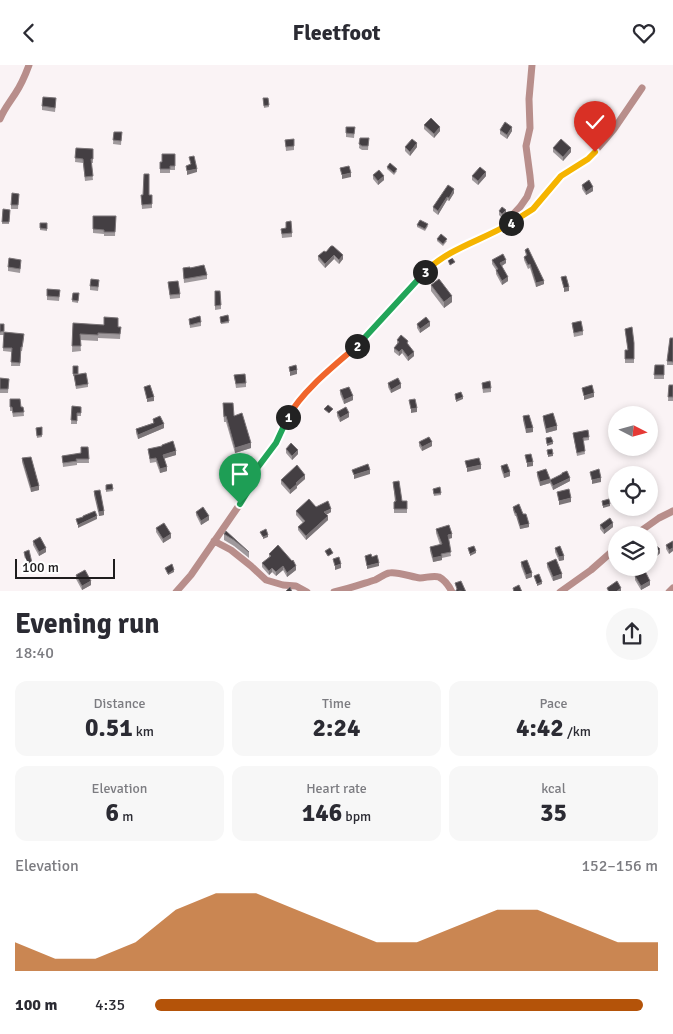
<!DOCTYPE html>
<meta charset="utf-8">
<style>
body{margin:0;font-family:Signika,sans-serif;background:#f7f7f7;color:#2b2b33;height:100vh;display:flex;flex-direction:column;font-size:19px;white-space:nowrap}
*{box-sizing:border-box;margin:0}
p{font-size:16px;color:#7c7c81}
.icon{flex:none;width:28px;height:28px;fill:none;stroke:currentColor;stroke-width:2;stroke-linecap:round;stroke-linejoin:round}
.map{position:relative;height:526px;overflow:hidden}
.details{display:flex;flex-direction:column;background:#fff;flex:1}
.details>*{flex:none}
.needle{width:32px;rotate:96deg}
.buttons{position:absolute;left:608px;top:341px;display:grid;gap:10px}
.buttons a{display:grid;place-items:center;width:50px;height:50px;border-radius:50%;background:#fff;box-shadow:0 2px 8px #0003;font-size:25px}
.scale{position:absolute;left:15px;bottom:12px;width:100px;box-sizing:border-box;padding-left:5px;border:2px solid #1e1c1d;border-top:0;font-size:14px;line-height:18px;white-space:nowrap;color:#1e1c1d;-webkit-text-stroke:4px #fff;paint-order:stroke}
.pin{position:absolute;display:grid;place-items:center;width:42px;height:42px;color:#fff;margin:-51px -21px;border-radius:50% 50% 50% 0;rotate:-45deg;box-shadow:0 0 5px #0007}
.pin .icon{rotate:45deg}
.km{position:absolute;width:25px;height:25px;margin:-12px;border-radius:50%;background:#222;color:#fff;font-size:14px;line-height:25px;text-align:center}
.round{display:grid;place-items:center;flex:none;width:52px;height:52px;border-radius:26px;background:#f7f7f7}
.summary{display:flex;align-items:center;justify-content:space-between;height:85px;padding:0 15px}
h1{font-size:28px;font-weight:700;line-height:38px}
.figures{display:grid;grid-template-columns:repeat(3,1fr);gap:8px;height:85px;padding:5px 15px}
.figures div{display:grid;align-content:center;border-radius:12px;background:#f7f7f7;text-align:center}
.figures b{font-size:25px;font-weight:700}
.figures small{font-size:14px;font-weight:400}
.figures p{font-size:14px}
.chart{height:140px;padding:10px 15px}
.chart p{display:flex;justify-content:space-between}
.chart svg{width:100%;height:90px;margin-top:5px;fill:#b45309;opacity:.7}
ul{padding:0 15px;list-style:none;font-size:16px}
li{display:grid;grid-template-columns:80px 60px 1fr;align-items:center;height:38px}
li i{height:12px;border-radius:6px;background:#b45309}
header{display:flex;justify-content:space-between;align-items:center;height:65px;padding:0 15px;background:#fff;font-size:22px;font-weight:700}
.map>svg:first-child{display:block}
</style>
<header><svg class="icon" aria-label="back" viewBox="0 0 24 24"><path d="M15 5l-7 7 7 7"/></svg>Fleetfoot<svg class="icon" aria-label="heart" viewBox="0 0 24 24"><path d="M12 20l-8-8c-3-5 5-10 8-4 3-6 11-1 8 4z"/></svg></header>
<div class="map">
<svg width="673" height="527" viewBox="0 0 673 527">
<rect width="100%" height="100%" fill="#faf3f5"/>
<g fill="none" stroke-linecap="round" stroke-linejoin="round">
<!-- street -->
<path stroke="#b88e8b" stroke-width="7" d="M0,54c4,-10 9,-16 15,-25 6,-9 10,-18 14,-29
M506,157l14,-15 7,-10 4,-11 -1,-10 -4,-30 4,-18 -1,-29 3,-34
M635,470l24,-17 14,-7
M214,476l17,9 20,16 15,14 17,5 13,1 11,6
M176,527l15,-17 49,-71 8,-13 7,-20 21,-28 13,-28 8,-12 33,-34 29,-25 60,-67 13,-12 13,-10 42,-19 36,-20 10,-7 28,-33 27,-17 16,-18 10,-12 28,-41
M334,527c14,-3 28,-8 41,-12 5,-2 9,-6 14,-7 7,-2 23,4 31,5 6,0 13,-3 19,-1 6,3 10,9 13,15
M560,527l31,-22 25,-22
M669,527l4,-4"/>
</g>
<!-- wall -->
<path fill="#9f999c" d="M263,33h5l1,9 -5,1z
M56,37l-1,10 -13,-2v-4z
M424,60l16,6 -6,7 -10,-9z
M346,62h9l-1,11 -8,-1z
M500,65l12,1 -5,8 -7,-5z
M114,67h8l-1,13 -8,-1z
M360,73h9l-1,12h-6l-3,-2z
M294,74v11l-8,1 -1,-11z
M405,82h12l-7,9 -5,-5z
M76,83l17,1v14h-2l2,17 -8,1 -2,-18 -8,-1z
M553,83l18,4 -8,9 -10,-9z
M175,89v16h-5v3h-10v-11h2z
M387,102l10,4 -3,4 -7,-6z
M373,110l11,5 -6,5 -5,-6z
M472,111h14l-8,9 -6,-5z
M582,120l11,6 -7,4 -4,-6z
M454,128l-5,8 -2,-1 -9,15 -5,-4v-4l8,-11z
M19,129l-1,15h-7v-4z
M141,130h11v13l-10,1z
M3,144l7,1 -1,14h-7z
M499,146l7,3 -4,4 -3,-3z
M93,151h23l-1,20h-11v-2l-11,-1z
M286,157l6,11v4l-10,1 -1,-9 5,-1z
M40,158h7v8l-7,-1z
M417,160l11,1 -3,5 -8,-4z
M437,174l10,2 -4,5 -6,-5z
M331,181l12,13 -4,5 -5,-5 -9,9 -7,-8v-4l8,-4z
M525,185l19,34 -8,3 -6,-19 -2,1 -4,-9v-3l2,-1z
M492,195l14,3 -4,3 6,15 -6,4 -6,-11v-4l-4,-6z
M21,199l-1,9 -12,-2v-4z
M183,203h7l17,7v4l-23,4z
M168,217l12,12v4l-10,1z
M99,218l-1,8 -8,-1v-4z
M431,220l21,17 -8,6 -13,-17z
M47,224l13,1 -1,11 -12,-1z
M215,226l6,14v4l-6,1z
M73,228h6l-1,10 -6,-1z
M228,250l1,8 -8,1 -1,-7z
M189,254l12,3v4l-11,2z
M73,258l48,4 -1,12 -22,-1v3l-18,-1 1,11 -9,1z
M572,258l11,8v4l-9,2z
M0,259h4v8l20,6 -2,13h-1l-1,15h-9l1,-14 -9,-1 1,-16h-4z
M417,259l13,2 -10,7 -3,-5z
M625,264l9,14v20h-9v-13h3z
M673,273v27h-6v-4z
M397,275l11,4 6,12 -6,5 -6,-8 -3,3 -5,-4v-4l3,-4z
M655,300h9v14h-10z
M73,301l5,8 10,10v3l-12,2 -2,-13h-1z
M234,310l12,8v4l-10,1z
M0,313l9,1 -1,14h-8z
M388,318l13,5 -10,5 -3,-6z
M482,318l9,5v4l-8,1z
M669,320h4v16h-5z
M340,325l13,10 -9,4 -4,-10z
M10,334l11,8h2l1,9 -11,1 -1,-6h-2z
M223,338l11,13 17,32 -16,5 -9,-31h-2z
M72,341l9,1v9h-4v8h-6z
M337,347l12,5 -9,5 -3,-6z
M523,351l10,16 -7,1 -3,-13z
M543,351l14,14 -11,3 -3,-13z
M153,354l11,9 -26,11 -2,-6v-4l17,-6z
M42,362v10l-5,1 -1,-10z
M573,368l16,4v3l-6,1 2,13 -8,2z
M419,377l13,4 -10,5 -3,-5z
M88,382l1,16h-12v2l-14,2 -1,-11 19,-2z
M148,384l28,6 -12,3 3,13 -7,2 -4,-11 -6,1z
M286,384l12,5 -6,6 -6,-7z
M22,393l17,32 -8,2 -9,-30z
M501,401l9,10 -6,2 -3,-9z
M537,407l13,8 20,1 -17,9 -3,-7 -10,3 -3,-10z
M305,414l-8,7v2l-7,6 -9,-10v-4z
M393,417l9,19h5v12h-13v-11h1z
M112,419l1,7 -7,1v-7z
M94,426l10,24 -5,1 -5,-21z
M433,426l8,2v2l-7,1z
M316,442l15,5 -5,3 2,5 -22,20 -8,-10v-3l5,-4 -7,-8v-4z
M513,442l16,20 -9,2 -4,-13h-1l-2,-6z
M196,447l13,8 -8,5 -5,-10z
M600,460l13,2 -9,7 -4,-5z
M156,463l15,10 -8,5 -7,-11z
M436,464l16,9 -4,1 3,17 -9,2v2l-9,2 -3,-11v-4l10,-2 -4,-12z
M226,466l23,21v6l-15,-12 -10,-6v-6z
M33,476l13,11 -7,4 -6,-11z
M673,476l-4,13 -3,-5v-4z
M649,481l11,7 -7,7 -4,-5z
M555,483l9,12 -5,1 -4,-9z
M269,489l27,16 -9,7 -4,-7 -7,6 -4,-4 -3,3 -7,-8v-4l7,-6z
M521,497l11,15 -6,2 -5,-13z
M547,498l15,15 -9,3 -6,-14z
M76,510l15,10 -9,5 -6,-11z
M635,511l15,9 -9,5 -6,-10z"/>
<!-- shaded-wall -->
<path fill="#7b7578" d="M440,62v4l-6,7v-4z
M512,62v4l-5,8v-4z
M417,78v4l-7,9v-4z
M571,83v4l-8,9v-4z
M197,104v3l-10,3v-4z
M486,107v4l-8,9v-4z
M351,108v4l-9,2v-4z
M384,111v4l-6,5v-4z
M593,122v4l-7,4v-3z
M454,124v4l-5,8v-3z
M447,132v3l-9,15v-4z
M506,145v4l-4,4v-4z
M334,190v4l-9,9v-4z
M343,190v4l-4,5v-4z
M506,195v3l-6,4v-4z
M508,212v4l-6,4v-4z
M544,216v3l-8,3v-4z
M569,222v4l-5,1v-4z
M452,231v6l-8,6v-6z
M430,257v4l-10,7v-4z
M402,284v4l-3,3v-4z
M414,287v4l-6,5v-4z
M297,305v4l-7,2v-4z
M401,319v4l-10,5v-3z
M594,328v4l-10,3v-4z
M353,331v4l-9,4v-4z
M154,332v4l-7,1v-3z
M463,332v2l-7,3v-2z
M417,343v4l-6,1v-4z
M349,348v4l-9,5v-4z
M164,359v4l-26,11v-4z
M557,361v4l-11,3v-4z
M533,363v4l-7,1v-4z
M432,377v4l-10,5v-4z
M553,377v2l-6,2v-2z
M251,378v5l-16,5v-5z
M298,385v4l-6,6v-4z
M176,386v4l-13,4v-4z
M553,389v2l-5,1v-2z
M533,397v4l-6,1v-4z
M481,400v4l-14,3v-4z
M167,402v4l-7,2v-4z
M370,405v4l-16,5v-4z
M510,407v4l-6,2v-4z
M305,410v4l-8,7v2l-7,6v-4l6,-7z
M570,413v3l-17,9v-4z
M601,413v4l-9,2v-4z
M550,414v4l-10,3v-4z
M39,421v4l-8,2v-4z
M571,433v4l-12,3v-4z
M610,439v2l-7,2v-2z
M331,444v3l-7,4v-4z
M104,446v4l-5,1v-4z
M97,451v3l-19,9v-3z
M209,451v4l-8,5v-4z
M328,451v4l-22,20v-4z
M613,458v4l-9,7v-4z
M529,459v3l-9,2v-3z
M171,469v4l-8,5v-4z
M452,469v4l-4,1v-4z
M268,470v2l-5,2v-2z
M46,483v4l-7,4v-4z
M673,483v3l-4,3v-4z
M660,484v4l-7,7v-4z
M476,486v2l-6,3v-2z
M442,491v4l-9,2v-4z
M564,491v4l-5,1v-4z
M32,498v4l-5,2v-4z
M379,498v3l-12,3v-3z
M341,499v4l-6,2v-4z
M283,501v4l-7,6v-4z
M296,501v4l-9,7v-4z
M272,503v4l-3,3v-4z
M174,505v2l-6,3v-1z
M532,508v4l-6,2v-4z
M562,509v4l-9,3v-4z
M91,516v4l-9,5v-4z
M650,516v4l-9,5v-4z
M542,517v2l-5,2v-2z
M621,523v4h-5z"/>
<!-- building -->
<path fill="#443f43" stroke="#7b7578" d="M43,32l13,1 -1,10 -13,-2z
M263,33h5l1,7 -5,1z
M431,53l9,9 -6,7 -10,-9z
M505,57l7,5 -5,8 -7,-5z
M346,62h9l-1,7 -8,-1z
M114,67h8l-1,9 -8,-1z
M360,73h9l-1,8h-6l-3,-2z
M294,74v7l-8,1 -1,-7z
M412,74l5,4 -7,9 -5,-5z
M561,74l10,9 -8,9 -10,-9z
M76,83l17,1v10h-2l2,17 -8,1 -2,-18 -8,-1z
M162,89h13v12h-5v3h-10v-7h2z
M194,91l3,13 -10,2 -1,-5 5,-2 -2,-7z
M390,98l7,6 -3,4 -7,-6z
M349,101l2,7 -9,2 -2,-7z
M480,102l6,5 -8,9 -6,-5z
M379,105l5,6 -6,5 -5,-6z
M144,109h5v21h3v9l-10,1 -1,-10h2z
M589,115l4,7 -7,5 -4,-7z
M448,120l6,4 -5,9 -2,-1 -9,14 -5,-4z
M12,128l7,1 -1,11h-7z
M502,142l4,3 -4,4 -3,-3z
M3,144l7,1 -1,12h-7z
M93,151h23l-1,16h-11v-2l-11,-1z
M420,155l8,4 -3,5 -8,-4z
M291,156l1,12 -10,1 -1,-5 5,-1v-6z
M40,158h7v6l-7,-1z
M441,169l6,5 -4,5 -6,-5z
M331,181h2l10,9 -4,5 -5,-5 -9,9 -7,-8 6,-5 2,1z
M528,183l16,33 -8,2 -6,-19 -2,1 -4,-8 3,-2 -2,-5z
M503,189l3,6 -6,3 8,14 -6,4 -6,-11 2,-1 -6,-9z
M9,193l12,2 -1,9 -12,-2z
M452,193l3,4 -5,3 -2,-5z
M204,200l3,10 -23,4 -1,-11 7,-1v1z
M566,211l3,11 -5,1 -3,-11z
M91,214l8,1 -1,7 -8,-1z
M439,214l13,17 -8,6 -13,-17z
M178,216l2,13 -10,1 -2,-13z
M47,224l13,1 -1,7 -12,-1z
M215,226h5l1,14 -6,1z
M73,228h6l-1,8 -6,-1z
M228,250l1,6 -8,2 -1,-6z
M200,251l1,6 -11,3 -1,-6z
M104,252l14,1v9h3l-1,7 -22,-1v2l-18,-1 1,12h-9l1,-23 31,2z
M426,252l4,5 -10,7 -3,-5z
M581,256l2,10 -9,2 -2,-10z
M0,259h4v7l-4,1z
M632,262l2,16v16h-9v-9h3l-3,-21z
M4,267l20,2 -2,13h-1l-1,16 -9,-1 1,-14h-9z
M401,270l7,6 -1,2 7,9 -6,5 -6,-8 -3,3 -5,-4 5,-6 -2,-2z
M670,273h3v24l-6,-1z
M296,300l1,5 -7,2 -1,-5z
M655,300h9v10h-10z
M73,301h5v8h-5z
M86,308l2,11 -12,2 -2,-11z
M245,309l1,9 -10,1 -2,-9z
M0,313l9,1 -1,10h-8z
M398,313l3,6 -10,6 -3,-7z
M490,316l1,7 -8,1 -1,-6z
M150,320l4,12 -7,2 -3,-12z
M592,320l2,8 -10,3 -2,-8z
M669,320h4v12h-5z
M349,322l4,9 -9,4 -4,-10z
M461,327l2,5 -7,3 -1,-6z
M10,334h10l1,8h2l1,5 -11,1 -1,-6h-2z
M415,334l2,9 -6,1 -2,-9z
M223,338h10l1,13 8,-3 9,30 -16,5 -9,-32 -2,1z
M328,340l5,4 -4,4 -5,-4z
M72,341l9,1v6h-4v8l-6,-1z
M346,342l3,6 -9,5 -3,-6z
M553,348l4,13 -11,3 -3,-13z
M529,350l4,13 -7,1 -3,-13z
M160,351l4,8 -26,11 -2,-6 18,-6 -1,-4z
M42,362v8l-5,1 -1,-8z
M588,365l1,7 -6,1 2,13 -8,2 -4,-20z
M429,372l3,5 -10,5 -3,-5z
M551,372l2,5 -6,2 -1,-6z
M173,376l3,10 -13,4 4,12 -7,2 -4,-11 -6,1 -2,-10 14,-3v-1z
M291,378l7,7 -6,6 -6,-7z
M81,382h7l1,12h-13l1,2 -14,2 -1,-7 19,-3z
M552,384l1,5 -5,1 -1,-5z
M531,389l2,8 -6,1 -2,-8z
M31,392l8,29 -8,2 -9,-30z
M479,393l2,7 -14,3 -2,-7z
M368,399l2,6 -16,5 -2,-5z
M507,399l3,8 -6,2 -3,-8z
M297,400l8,10 -9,8 1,1 -7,6 -9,-10z
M546,404l4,10 -10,3 -3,-10z
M599,404l2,9 -9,2 -2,-8z
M567,406l3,7 -17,8 -3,-6 12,-6v-1z
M399,416l3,20h5v8h-13v-7l2,-1 -3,-19z
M112,419l1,5 -7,1v-5z
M440,422l1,6 -7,1 -1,-5z
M569,424l2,9 -12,3 -2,-9z
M100,425l4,21 -5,1 -5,-21z
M309,434l7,8 12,-6 3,8 -7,3 4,4 -22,20 -8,-9 7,-6 -9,-10z
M609,434l1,5 -7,2 -1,-5z
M519,439l4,10h3l3,10 -9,2 -4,-13h-1l-2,-6z
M203,442l6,9 -8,5 -5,-9z
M95,446l2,5 -19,9 -2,-6 7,-2v-1z
M610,453l3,5 -9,7 -4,-5z
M164,458l7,11 -8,5 -7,-11z
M449,460l3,9 -4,1 3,17 -10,2 1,2 -9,2 -3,-11 12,-3 -6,-15z
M266,464l2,6 -5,2 -3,-5z
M226,466l23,21 -15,-12 -10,-6z
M40,472l6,11 -7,4 -6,-11z
M673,476v7l-4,2 -3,-5z
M653,477l7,7 -7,7 -4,-5v-5z
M278,480l14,16 1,-1 3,6 -9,7 -4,-7 -7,6 -4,-4 -3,3 -7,-8 9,-7 -2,-2z
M474,481l2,5 -6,3 -2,-6z
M560,481l4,10 -5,1 -4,-9z
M330,483l3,5 -5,3 -3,-5z
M29,485l3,13 -5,2 -3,-13z
M371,489l1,3 5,-2 2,8 -12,3 -2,-10z
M339,492l2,7 -6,2 -2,-7z
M556,494l6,15 -9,3 -6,-14z
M527,495l5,13 -6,2 -5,-13z
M172,499l2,6 -6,4 -3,-6z
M85,505l6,11 -9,5 -6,-11z
M645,506l5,10 -9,5 -6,-10z
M539,509l3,8 -5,2 -3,-8z
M461,516l5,11 -6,-1 -5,1 2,-3 -2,-6z
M617,516l4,7 -5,4h-7l-2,-4z
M519,520l3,7h-8l-1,-4z
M290,522l2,5h-7z"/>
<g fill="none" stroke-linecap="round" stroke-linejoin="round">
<!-- split-1 casing -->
<g stroke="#fff" stroke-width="10">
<path id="split-1" d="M240,439l8,-13 7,-20 21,-28 12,-26"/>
</g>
<!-- split-2 casing -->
<g stroke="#fff" stroke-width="10">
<path id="split-2" d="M288,352c14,-26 47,-52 69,-71"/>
</g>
<!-- split-3 casing -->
<g stroke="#fff" stroke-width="10">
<path id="split-3" d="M357,281l68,-74"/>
</g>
<!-- split-4 casing -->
<g stroke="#fff" stroke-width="10">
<path id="split-4" d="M425,207c24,-24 58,-32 86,-49"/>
</g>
<!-- split-5 casing -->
<g stroke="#fff" stroke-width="10">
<path id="split-5" d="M511,158l22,-14 28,-33 27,-17 7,-7"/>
</g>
<!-- split-1 -->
<use href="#split-1" stroke="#22a559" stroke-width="6"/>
<!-- split-2 -->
<use href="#split-2" stroke="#f0652b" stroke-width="6"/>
<!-- split-3 -->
<use href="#split-3" stroke="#22a559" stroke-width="6"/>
<!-- split-4 -->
<use href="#split-4" stroke="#f5b400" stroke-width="6"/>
<!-- split-5 -->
<use href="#split-5" stroke="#f5b400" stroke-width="6"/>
</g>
</svg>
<div class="buttons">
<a><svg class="needle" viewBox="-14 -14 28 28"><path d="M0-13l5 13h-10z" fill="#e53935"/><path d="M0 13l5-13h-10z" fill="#7c7c81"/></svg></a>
<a><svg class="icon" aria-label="locate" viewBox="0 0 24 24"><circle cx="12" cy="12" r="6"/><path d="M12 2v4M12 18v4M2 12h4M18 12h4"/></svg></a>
<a><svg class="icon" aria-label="layers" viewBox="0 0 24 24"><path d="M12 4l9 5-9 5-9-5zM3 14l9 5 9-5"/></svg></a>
</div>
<div class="scale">100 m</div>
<div class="pin" style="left:240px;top:439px;background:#1e9e55"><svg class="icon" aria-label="arrive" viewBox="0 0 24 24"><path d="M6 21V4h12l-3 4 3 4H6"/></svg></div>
<div class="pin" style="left:595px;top:87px;background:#d93025"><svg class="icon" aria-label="check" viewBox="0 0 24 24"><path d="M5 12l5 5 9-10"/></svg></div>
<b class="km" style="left:288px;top:352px">1</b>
<b class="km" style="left:357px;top:281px">2</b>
<b class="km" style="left:425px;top:207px">3</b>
<b class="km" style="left:511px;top:158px">4</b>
</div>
<section class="details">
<div class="summary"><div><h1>Evening run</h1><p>18:40</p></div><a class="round"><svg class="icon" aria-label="share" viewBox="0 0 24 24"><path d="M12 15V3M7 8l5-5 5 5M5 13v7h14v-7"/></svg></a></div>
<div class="figures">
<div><p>Distance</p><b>0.51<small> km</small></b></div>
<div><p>Time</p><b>2:24</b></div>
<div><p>Pace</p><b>4:42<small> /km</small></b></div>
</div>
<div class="figures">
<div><p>Elevation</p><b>6<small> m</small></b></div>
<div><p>Heart rate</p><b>146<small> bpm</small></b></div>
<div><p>kcal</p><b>35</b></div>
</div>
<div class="chart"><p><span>Elevation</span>152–156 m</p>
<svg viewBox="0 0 160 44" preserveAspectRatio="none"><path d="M0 44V30L10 38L20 38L30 30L40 14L50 6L60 6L70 14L80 22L90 30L100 30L110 22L120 14L130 14L140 22L150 30L160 30V44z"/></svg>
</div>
<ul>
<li><b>100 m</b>4:35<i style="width:97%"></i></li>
</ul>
</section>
